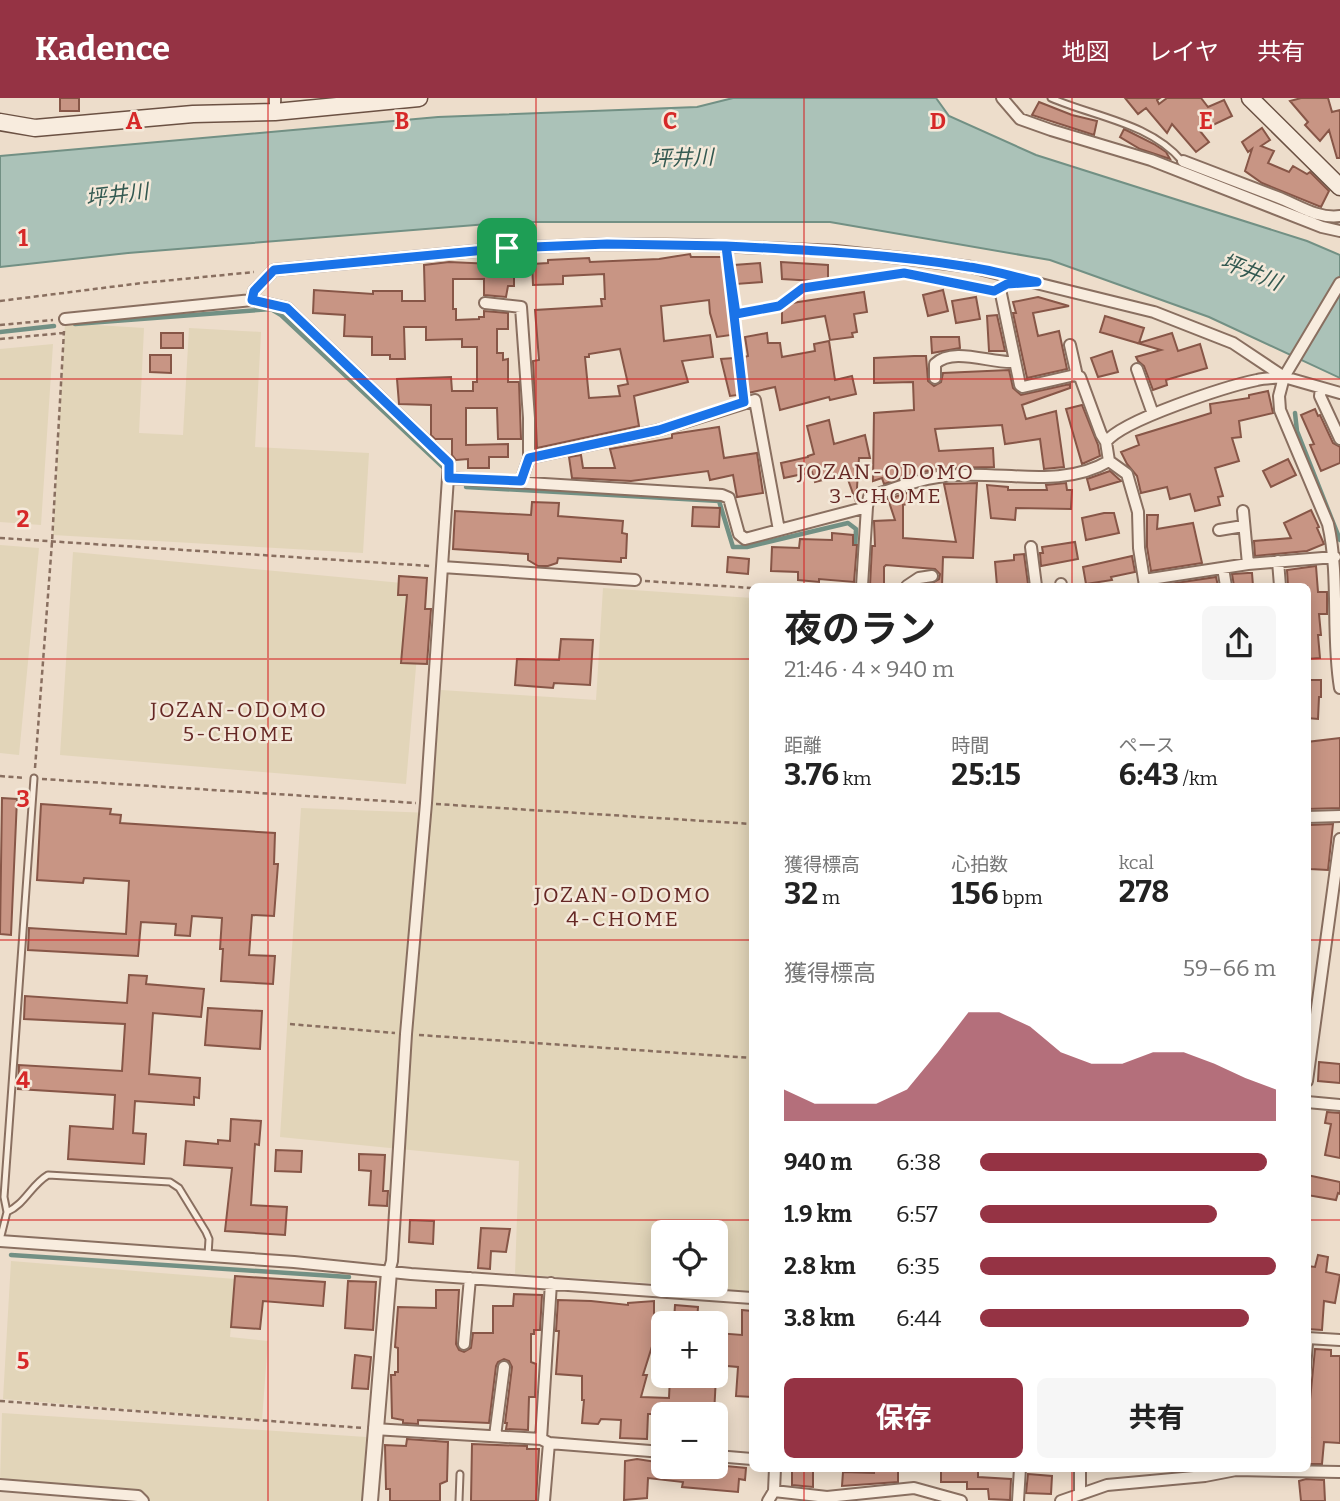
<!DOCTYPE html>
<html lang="ja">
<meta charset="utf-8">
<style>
body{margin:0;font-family:Bitter,"Noto Sans JP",serif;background:#f6f6f6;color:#222;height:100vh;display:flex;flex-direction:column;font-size:26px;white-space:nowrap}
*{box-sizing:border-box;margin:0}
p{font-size:23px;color:#767676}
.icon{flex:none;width:38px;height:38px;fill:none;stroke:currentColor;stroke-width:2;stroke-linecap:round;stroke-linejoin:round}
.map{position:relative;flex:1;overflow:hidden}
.sheet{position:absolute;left:749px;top:485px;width:562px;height:889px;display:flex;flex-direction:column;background:#fff;border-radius:10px;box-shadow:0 4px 18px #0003}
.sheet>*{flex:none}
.fabs{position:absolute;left:651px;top:1122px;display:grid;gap:14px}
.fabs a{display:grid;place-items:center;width:77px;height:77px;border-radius:10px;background:#fff;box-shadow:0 4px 18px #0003;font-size:35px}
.pin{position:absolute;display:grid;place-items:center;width:60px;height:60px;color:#fff;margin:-30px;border-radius:14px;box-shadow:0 4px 10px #0006}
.round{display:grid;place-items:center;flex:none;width:74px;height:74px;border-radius:10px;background:#f6f6f6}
.headline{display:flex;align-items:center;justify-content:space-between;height:119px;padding:0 35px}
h1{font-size:38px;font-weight:700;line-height:52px}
.metrics{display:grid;grid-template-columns:repeat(3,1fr);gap:10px;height:119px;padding:7px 35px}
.metrics div{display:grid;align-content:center}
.metrics b{font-size:30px;font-weight:700}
.metrics small{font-size:19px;font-weight:400}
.metrics p{font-size:19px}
.chart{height:196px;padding:14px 35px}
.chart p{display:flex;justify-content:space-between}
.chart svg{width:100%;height:126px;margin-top:7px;fill:#953344;opacity:.7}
.action{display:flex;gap:14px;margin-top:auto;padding:14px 35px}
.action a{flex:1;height:80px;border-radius:10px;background:#953344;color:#fff;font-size:28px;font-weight:700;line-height:80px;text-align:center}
.action a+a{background:#f6f6f6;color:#222}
ul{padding:0 35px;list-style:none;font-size:23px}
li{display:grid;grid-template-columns:112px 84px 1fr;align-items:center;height:52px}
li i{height:18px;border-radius:9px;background:#953344}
header{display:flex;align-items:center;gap:42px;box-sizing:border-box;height:98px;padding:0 35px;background:#953344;color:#fff}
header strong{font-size:33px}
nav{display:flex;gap:38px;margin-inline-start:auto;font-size:24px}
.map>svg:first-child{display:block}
</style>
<header>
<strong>Kadence</strong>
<nav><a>地図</a><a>レイヤ</a><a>共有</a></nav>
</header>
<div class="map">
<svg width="1340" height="1403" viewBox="0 0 1340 1403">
<rect width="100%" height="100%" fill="#edddcb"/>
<!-- farmland -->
<path fill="#e2d5b9" d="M65,225l79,5 -5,105 44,2 6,-107 72,4 -6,115 114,6 -6,100 -310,-18z
M53,246l-12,181 -41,-3v-173z
M0,447l39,3 -20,207 -19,-2z
M73,454l350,33 -17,199 -346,-29z
M603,490l149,10v693l-87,-6 51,-1v-52h-53v52l-148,-10 4,-113 -239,-24 21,-329 130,5 10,-123 155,10z
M11,1163l224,18 -5,58 38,4 -6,79 -259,-21z
M2,1315l364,24 -3,64h-218l-145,-18z"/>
<!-- water -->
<path fill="#abc2b8" stroke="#729084" stroke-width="2" d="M733,0h203l13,18 87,39 271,86 33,14v123l-131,-61 -159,-57 -220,-38h-318l-384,31 -128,14v-111l438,-39 259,-10z"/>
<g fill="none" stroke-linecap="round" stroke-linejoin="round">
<!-- stream -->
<path stroke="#729084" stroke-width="4.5" d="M75,226l196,-15 10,6 163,153
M0,234l54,-6
M1295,315l2,18 43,109
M466,389l253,14 14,46h14l101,-24 8,6 -1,22
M11,1157l338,22"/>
</g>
<!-- building -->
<path fill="#c89584" stroke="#875647" stroke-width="2" fill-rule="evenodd" d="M60,0h19v13h-19z
M1125,0h35l-3,2 2,4 8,-6h34l7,9 16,-7 8,16 -32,15 9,11 -13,10 -24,-28 -5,9 -21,-25 -8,6z
M1301,0h27l4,14 8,-2v48h-3l-8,-28 -9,11 -15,-16 3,-3 -18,-21z
M1039,4l33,13 25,6 -3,14 -62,-20z
M1262,30l8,12 -9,6 13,5 -6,12 21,9 4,-6 14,8 3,-2 19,19 -8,16 -59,-24 -17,-12 7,-22 -4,3 -6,-10z
M1124,31l30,15 12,8 4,7 -30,-10 -20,-12z
M690,156l1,3h31l9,78 -14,2 -7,-24 -1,-13 -48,6 3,35 46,-6 3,22 -31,4 6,21 -54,14 5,30 -102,22 -4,-87 6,-1 -4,-50 67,-4 -1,-7h4l-1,-25 -41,2v8l-30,1 -1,-21 16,-1v-3l41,-2 1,4 69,-3zM620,251l8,35 -10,2 2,10 -31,2 -4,-41h4v-3z
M449,164l65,3v21h-6l-2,11 -22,-2v-16h-31v30h3v11l23,-1v-2h5v-6l24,2v16h-11v24h6v7l5,-1v23h11l2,57h-23l-1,-31h-31v37l42,-1v13h-19v11h-21v-9l-12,1 -4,-5v-16h-17l-4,-4v-30l-32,-1 -2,-25 54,-2 1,14h21v-9h4v-35h-15v-8l-36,1v-13h-22l1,32h-15v-4h-18v-18l-28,-1 1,-21 -32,-2 1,-23 59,4v-3h29v10h23l-1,-36z
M781,164l47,3v14l-12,2 -34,-2z
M760,165l2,19 -26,2 -2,-19z
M943,192l5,21 -20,5 -5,-21z
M864,194l3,20 -13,2 3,18 -5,1 1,4 -23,3 -5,-24 -43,7v-13l10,-7z
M976,199l4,22 -24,4 -4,-22z
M1038,199l31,9 -36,7 5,23 21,-5 8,38 -40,9 -14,-65h3l-3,-11z
M997,217l8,36h-16l-2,-35z
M1105,218l39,12 -5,15 33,-10 6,18 22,-7 7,24 -41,12 1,5 -14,5 -9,-24 -6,-5 -2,-4 25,-7 -61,-18z
M161,235h22v15h-22z
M767,235l1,10h12l2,14 33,-6 -1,-7 15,-3 6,39 17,-4 4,18 -26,6 -1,-3 -49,13 -5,-23 -27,6 -4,-36 4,-1 -3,-19z
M931,239h28l1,11 -28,5z
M1112,253l6,21 -20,5 -7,-19z
M150,257h21v18l-21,-1z
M914,258h12l2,25 6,5 7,-4 2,-9 66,-3 4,18 8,7 49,-11v4l-48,17 4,14 30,-8 8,56 -20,2 -4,-30 -35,5 -3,-19 -67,4 4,22 54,-3 1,19 -48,1 -24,4 -38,12 -2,-6 -9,3 1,-68 40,-3 -1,-28 -39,1v-25z
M734,260l4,37 -8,1 -9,-37z
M1268,293l5,22 -34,8 2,16 -9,1 7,23 -24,7 8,28 -5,1 2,8 -25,6 -5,-17 -20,5 -3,-12 -26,6 -4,-17 -10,-12 -6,-12 18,-7 -3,-9 75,-23 -1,-9 39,-6v-3z
M1082,307l16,40 2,11 -18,8 -16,-55z
M1315,311l3,7 2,-1 13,28 7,4v16l-19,8 -11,-26 4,-1 -13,-29z
M829,322l5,24 31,-9 5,23h-11l-3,44 -10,-28 -31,8 -3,-10 -28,6 -3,-15 27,-6v-1l6,-2 -7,-28z
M719,329l5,31 33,-5 6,40 -26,4 -4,-22 -23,5 -2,-9 -77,10 -59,-3 -3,-21 12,-2 2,13h32l-5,-19 62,-11v-4z
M1288,361l8,16 -25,12 -8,-16z
M1110,373l11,10 -31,9 -3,-11z
M977,385l-4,75 -30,-1 -1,29h-15l12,-7 1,-5 -5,-5 -49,-4 -2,2v19h-14l2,-40h3l-1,-25 21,-1 -7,-21 22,-7 3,10 -10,3v33l53,4 -12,-58z
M1066,385l1,7h5l-1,19 -55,-1 -1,12 -24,-2 -4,-33 21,2v3h39l-1,-5z
M532,404l27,1 -1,13 65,5 -1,12 5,1 -1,24h-5v4l-63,-4 -1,5 -9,3h-10l-10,-6v-6l-75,-5 2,-38 76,4z
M693,409l27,1 -1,19 -27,-1z
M1311,412l8,17 -2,1 7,16 -17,7 -52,5 -1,-15 37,-3 -7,-15z
M1104,415h10l5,20 -33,7 -4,-22z
M1147,417h11l-1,14 36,-6 9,40 -51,8 -4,-24z
M832,435l21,2v10h4l-3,37 -35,-3v3l-21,-2v-8l-27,-1 1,-24 27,1 1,-9 32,1z
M1075,444l3,17 -37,7 -1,-13h3l-1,-6z
M1024,456l4,30 -31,2 -2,-24 19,-2v-5z
M1132,458l3,16 -24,5 1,3 -26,4 -3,-17z
M728,459l21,2 -1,15 -21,-2z
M1316,468l2,26h9v22h-8l2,21h-3l2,23 -13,1v-73h-19l-1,-16z
M1248,475h4l1,13h-19l-2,-12z
M399,478l28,2 -2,31h6l-4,55 -26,-1 6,-68h-9z
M1216,479l2,9h-62z
M561,541l32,1 -3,45 -36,-2 -1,5 -38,-3 2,-26 42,1z
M1307,582h14v17h-2l-1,22 -11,-1z
M1340,640v70l-33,1v-67z
M2,700l15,1 -6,136 -11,-1z
M41,706l70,5 -1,5 11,1 -1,8 155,10 -1,31h4l-4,52 -22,-1 -3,40 26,1 -2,28 -52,-3 2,-32h-3l2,-31 -30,-2 -2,20 -15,-1 1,-11 -35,-2 -3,34 -110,-6 1,-22 97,6 3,-53 -45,-3 -1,5 -46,-3z
M1333,726l-5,46 -18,-1v-44z
M129,877l18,1 -1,8 58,5 -3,28 -48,-4 -4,61 51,4 -1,20 -5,-1v8l-59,-4 -2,32 13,1 -2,30 -76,-5 2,-33 43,3 2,-34 -97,-6 1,-24 103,6 3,-47 -101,-5 1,-23 102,7z
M208,910l54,3 -2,38 -55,-4z
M1319,964l21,2v19l-22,-2z
M1327,1014l13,1v45l-15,-3 6,-31 -6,-1z
M231,1021l30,2 -2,24 -4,-1 -4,61 36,2 -2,28 -60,-4 7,-63 -48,-3 2,-24 32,3v-4l12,1z
M276,1052l26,1 -1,21 -26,-1z
M359,1056l26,1 -2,36h5l-1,15 -18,-1 2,-34 -12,-1z
M1307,1077l33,7v12l-2,-1 -2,7 -29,-5z
M410,1122l24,1 -1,23 -24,-2z
M481,1130l29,1 -4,23 -15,-1 -1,18 -12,-1z
M1318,1157l10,2 -2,15 14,3 -5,28 -11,-2 -2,29 -15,-1v-63l8,1z
M235,1178l90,6 -2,24 -60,-5 -3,28 -29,-2z
M348,1183l28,1 -3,48 -28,-2z
M436,1192h23l-3,54 3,6 5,2 7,-4 2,-15h20v-27h20l1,-12 28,1 -2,35h-6v4h-3v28l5,2 -1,33h-6l-1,33 -22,-1 1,-6h-2l7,-56 -3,-6 -5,-2 -6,3 -2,4 -7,57 -71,-3v4l-15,-1v-3l-11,-2 -1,-43h4v-3h3v-24l-3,-1 3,-40 38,1z
M558,1202l33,1 37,4v-2l26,-2v39l-11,35h4l-6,22 28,1 1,-22 46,1 -2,37h-66l-1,25 -27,-1 1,-18 -20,-1 -3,5 -16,-1 2,-23h-2v-24l-26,-2 3,-43h-3z
M675,1207l23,2 -1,15 -23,-1z
M742,1212l10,1v86l-16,-1 2,-29 -22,-2 1,-32 25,2z
M1315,1251l16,1v6h9v87l-16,-1 -2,22h-15l3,-26h-3v-7z
M355,1257l16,2 -3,32 -16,-1z
M407,1341l41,3 -1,39 -7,3v17h-50v-12h-4l-1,-44 21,1z
M472,1346l55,2v3h12l-3,52h-65z
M637,1361l26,4v3h53v-1l30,3 -1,12 -6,-1 -1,13 -56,-5 1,-5 -35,-4 -1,20 -23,2 1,-39z
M792,1370h21v19l-21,-2z
M874,1370h24v14l-56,4 1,-14 31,1z
M941,1370h37v9l33,2 -1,21 -21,-1 -1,-10h-21v-7h-26z
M1028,1376l24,2 -1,18 -25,-1z
M1306,1381l18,1 1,21h-24l-2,-20z"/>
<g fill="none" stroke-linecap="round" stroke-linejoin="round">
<!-- service casing -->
<g stroke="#896f60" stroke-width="9">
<path id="service" d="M1051,0c44,19 99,25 131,63
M726,148l18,156
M736,216l43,-8 24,-18 101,-15 90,18 13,-7 15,-1
M7,1114c18,-8 24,-27 41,-37l122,7 9,6 27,44 3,7 -1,16
M0,1142l7,-28 -3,-15 30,-419
M1307,1275l3,-35
M459,1403l1,-27"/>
</g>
<!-- minor casing -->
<g stroke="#896f60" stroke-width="14">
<path id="minor" d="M275,0v14
M1002,0l18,21 31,11 100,30 171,67 18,4
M1183,63c31,12 63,24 94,36 21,8 40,22 63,19
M1340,185l-56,94 -5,19 1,14 48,114c12,53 3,110 12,164
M1000,191l20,96 3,2 52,-12 5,2 21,57 5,8 3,19 18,13 11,38 1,36 6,38
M252,202l2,-9 20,-21 233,-22 100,-4 88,1 141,6 65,7 70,9 183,45 79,31 51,34 56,16
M485,205l36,4 8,111v40l-8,23
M65,221l187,-19 35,8 162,155 -23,340 -20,231 -14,227 -3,11
M1070,247l7,31
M1137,271l16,45
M935,280v-14c18,-18 57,0 79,-2
M1321,290l-1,8 20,43
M1106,344c16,-22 122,-56 151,-62 8,-2 18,-2 27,-3
M529,360l130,-28 96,-30 24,130
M449,380l273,17 7,3 10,36 6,5 122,-32 -5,79
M867,409l2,-10c29,-10 58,-21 89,-22 49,-3 106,13 151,-14
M1243,413l5,53
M1219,432l24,-4
M1031,449l5,39
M1278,463l2,25
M442,469l193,13
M1223,470l3,18
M1144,482l104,-16 87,-7
M907,488l12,-8 13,-2
M1061,488v-2
M1307,719l33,-1
M1307,983l33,-242
M1307,1004l33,3
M0,1143l294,21 117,12 341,24
M1307,1240l33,2
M464,1246l6,-66
M374,1331l167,10 8,4 114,9
M495,1338l9,-69
M541,1341l10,-156
M716,1358l36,3
M0,1387l138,11 5,5
M774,1393l53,6 87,-9 47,13
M1080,1396v-26
M544,1403l5,-58
M768,1403l6,-10 1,-23
M1018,1403l2,-33
M1061,1403l46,-16 98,-9 31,-6 103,2"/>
</g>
<!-- tertiary casing -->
<g stroke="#896f60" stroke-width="18">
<path id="tertiary" d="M370,1403l19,-229"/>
</g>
<!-- secondary casing -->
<g stroke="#6b5143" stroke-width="19">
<path id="secondary" d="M1250,0l90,89
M0,24l35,6 158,-14 82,-2 144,-14"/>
</g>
<!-- path -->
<path stroke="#896f60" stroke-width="2.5" stroke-dasharray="5 3.5" stroke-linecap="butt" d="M0,203l142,-18 112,-11
M0,227l53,-5
M0,241l63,-6
M0,440l430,28
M645,483l107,7
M35,670l17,-226 12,-211
M0,678l25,2
M42,681l374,24
M436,706l316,20
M290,926l105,9
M419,937l333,23
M0,1303l364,27"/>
<!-- service -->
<use href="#service" stroke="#f8ecde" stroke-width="5"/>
<!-- minor -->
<use href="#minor" stroke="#f8ecde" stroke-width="10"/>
<!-- tertiary -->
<use href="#tertiary" stroke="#f8ecde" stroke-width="14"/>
<!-- secondary -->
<use href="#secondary" stroke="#f8ecde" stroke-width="16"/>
</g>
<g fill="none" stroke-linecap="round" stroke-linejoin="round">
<!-- route casing -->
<g stroke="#fff" stroke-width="14">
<path id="route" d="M507,150l-233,22 -20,21 -2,9 35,8 162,155v15l72,3 8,-23 130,-28 85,-28 -18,-156c82,4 162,8 243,21 23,3 46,10 68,15l-30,2 -13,7 -90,-18 -101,15 -24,18 -43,8 -10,-68 -119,-2 -100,4"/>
</g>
<!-- route -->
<use href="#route" stroke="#1a73e8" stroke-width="9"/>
</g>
<!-- grid -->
<path fill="none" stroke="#d62828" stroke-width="2" stroke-opacity="0.55" d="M268,0v1403M536,0v1403M804,0v488M1072,0v488M0,281h1340M0,561h752M1307,561h33M0,842h752M1307,842h33M0,1122h752M1307,1122h33M804,1370v33M1072,1370v33"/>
<g text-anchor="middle" stroke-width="5" stroke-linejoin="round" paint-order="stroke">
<!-- water labels -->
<g font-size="21" font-style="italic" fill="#335951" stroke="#f4e9da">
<text transform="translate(682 60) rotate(-2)" y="7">坪井川</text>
<text transform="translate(117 97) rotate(-7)" y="7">坪井川</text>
<text transform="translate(1251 174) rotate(22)" y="7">坪井川</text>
</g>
<!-- neighbourhood labels -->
<g font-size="21" letter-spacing="2" fill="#652724" stroke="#f4e9da">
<text x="886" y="381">JOZAN-ODOMO<tspan x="886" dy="24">3-CHOME</tspan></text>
<text x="239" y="619">JOZAN-ODOMO<tspan x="239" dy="24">5-CHOME</tspan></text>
<text x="623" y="804">JOZAN-ODOMO<tspan x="623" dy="24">4-CHOME</tspan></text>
</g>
</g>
<g font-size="23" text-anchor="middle" font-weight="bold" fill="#d62828" stroke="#f4e9da" stroke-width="5" stroke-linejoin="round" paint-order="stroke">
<text x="134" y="31">A</text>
<text x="402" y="31">B</text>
<text x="670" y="31">C</text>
<text x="938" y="31">D</text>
<text x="1206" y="31">E</text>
<text x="23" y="148">1</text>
<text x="23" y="429">2</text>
<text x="23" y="709">3</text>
<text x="23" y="990">4</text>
<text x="23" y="1271">5</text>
</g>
</svg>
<div class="fabs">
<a><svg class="icon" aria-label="locate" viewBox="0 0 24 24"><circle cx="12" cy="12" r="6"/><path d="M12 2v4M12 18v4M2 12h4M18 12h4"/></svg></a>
<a>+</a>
<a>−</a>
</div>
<div class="pin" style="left:507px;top:150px;background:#1e9e55"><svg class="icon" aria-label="arrive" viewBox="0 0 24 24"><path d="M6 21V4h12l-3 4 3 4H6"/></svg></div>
<section class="sheet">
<div class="headline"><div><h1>夜のラン</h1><p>21:46 · 4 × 940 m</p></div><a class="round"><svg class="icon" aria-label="share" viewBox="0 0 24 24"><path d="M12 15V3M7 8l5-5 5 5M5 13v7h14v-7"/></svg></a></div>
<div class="metrics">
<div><p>距離</p><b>3.76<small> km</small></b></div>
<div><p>時間</p><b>25:15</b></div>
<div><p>ペース</p><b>6:43<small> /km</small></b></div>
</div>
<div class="metrics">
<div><p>獲得標高</p><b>32<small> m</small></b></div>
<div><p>心拍数</p><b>156<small> bpm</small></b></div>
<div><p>kcal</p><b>278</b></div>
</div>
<div class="chart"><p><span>獲得標高</span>59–66 m</p>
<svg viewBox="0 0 160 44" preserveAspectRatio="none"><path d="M0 44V33L10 38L20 38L30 38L40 33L50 20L60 6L70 6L80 11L90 20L100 24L110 24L120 20L130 20L140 24L150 29L160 33V44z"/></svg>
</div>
<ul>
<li><b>940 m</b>6:38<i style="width:97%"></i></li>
<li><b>1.9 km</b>6:57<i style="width:80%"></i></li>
<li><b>2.8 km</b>6:35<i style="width:100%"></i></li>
<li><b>3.8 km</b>6:44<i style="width:91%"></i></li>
</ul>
<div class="action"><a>保存</a><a>共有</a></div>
</section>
</div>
